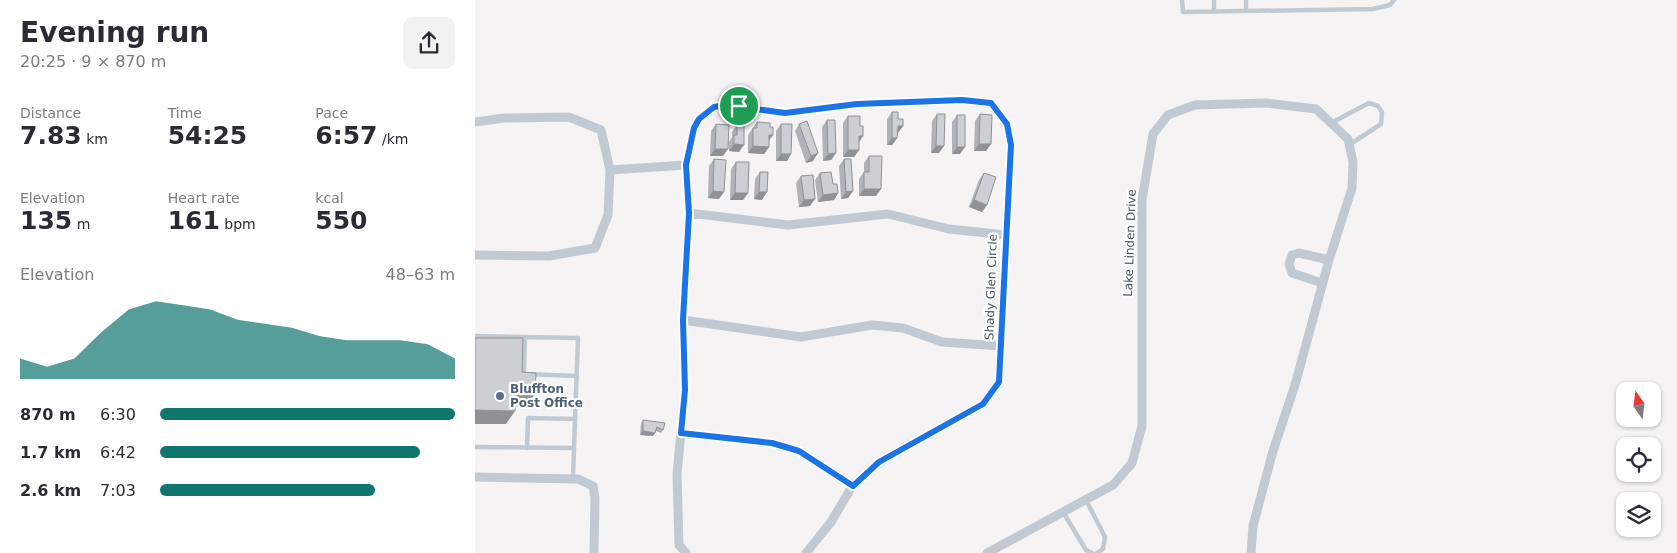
<!DOCTYPE html>
<meta charset="utf-8">
<style>
body{margin:0;font-family:"DejaVu Sans",sans-serif;background:#f2f2f3;color:#2b2b33;height:100vh;display:flex;flex-direction:column;font-size:19px;white-space:nowrap}
*{box-sizing:border-box;margin:0}
p{font-size:16px;color:#7c7c81}
.icon{flex:none;width:28px;height:28px;fill:none;stroke:currentColor;stroke-width:2;stroke-linecap:round;stroke-linejoin:round}
.map{position:relative;flex:1;overflow:hidden}
.sheet{display:flex;flex-direction:column;background:#fff;width:475px}
.sheet>*{flex:none}
.needle{width:32px;rotate:346deg}
.buttons{position:absolute;left:1141px;top:382px;display:grid;gap:10px}
.buttons a{display:grid;place-items:center;width:45px;height:45px;border-radius:10px;background:#fff;box-shadow:0 1px 4px #0004;font-size:25px}
.pin{position:absolute;display:grid;place-items:center;width:42px;height:42px;color:#fff;margin:-21px;border:2px solid #fff;border-radius:50%;box-shadow:0 1px 5px #0007}
.round{display:grid;place-items:center;flex:none;width:52px;height:52px;border-radius:10px;background:#f2f2f3}
.summary{display:flex;align-items:center;justify-content:space-between;height:85px;padding:0 20px}
h1{font-size:28px;font-weight:700;line-height:38px}
.figures{display:grid;grid-template-columns:repeat(3,1fr);gap:8px;height:85px;padding:5px 20px}
.figures div{display:grid;align-content:center}
.figures b{font-size:25px;font-weight:700}
.figures small{font-size:14px;font-weight:400}
.figures p{font-size:14px}
.chart{height:140px;padding:10px 20px}
.chart p{display:flex;justify-content:space-between}
.chart svg{width:100%;height:90px;margin-top:5px;fill:#0f766e;opacity:.7}
ul{padding:0 20px;list-style:none;font-size:16px}
li{display:grid;grid-template-columns:80px 60px 1fr;align-items:center;height:38px}
li i{height:12px;border-radius:6px;background:#0f766e}
main{display:flex;flex:1;min-height:0}
.map>svg:first-child{display:block}
</style>
<main>
<section class="sheet">
<div class="summary"><div><h1>Evening run</h1><p>20:25 · 9 × 870 m</p></div><a class="round"><svg class="icon" aria-label="share" viewBox="0 0 24 24"><path d="M12 15V3M7 8l5-5 5 5M5 13v7h14v-7"/></svg></a></div>
<div class="figures">
<div><p>Distance</p><b>7.83<small> km</small></b></div>
<div><p>Time</p><b>54:25</b></div>
<div><p>Pace</p><b>6:57<small> /km</small></b></div>
</div>
<div class="figures">
<div><p>Elevation</p><b>135<small> m</small></b></div>
<div><p>Heart rate</p><b>161<small> bpm</small></b></div>
<div><p>kcal</p><b>550</b></div>
</div>
<div class="chart"><p><span>Elevation</span>48–63 m</p>
<svg viewBox="0 0 160 44" preserveAspectRatio="none"><path d="M0 44V34L10 38L20 34L30 21L40 10L50 6L60 8L70 10L80 15L90 17L100 19L110 23L120 25L130 25L140 25L150 27L160 34V44z"/></svg>
</div>
<ul>
<li><b>870 m</b>6:30<i style="width:100%"></i></li>
<li><b>1.7 km</b>6:42<i style="width:88%"></i></li>
<li><b>2.6 km</b>7:03<i style="width:73%"></i></li>
</ul>
</section>
<div class="map">
<svg width="1202" height="553" viewBox="0 0 1202 553">
<rect width="100%" height="100%" fill="#f5f3f3"/>
<g fill="none" stroke-linecap="round" stroke-linejoin="round">
<!-- lane -->
<path stroke="#c1cad2" stroke-width="4.5" d="M707,0l1,12 190,-3 17,-4 4,-5
M739,0v11
M771,0v11
M856,123l38,-20 9,3 4,6 -1,12 -32,21
M0,336l103,2 -4,110
M50,337l-1,37 53,2
M0,447l99,1 -1,30
M52,448l1,-30 47,1
M611,500l19,37 -2,12 -6,4
M588,512l23,38 6,3"/>
<!-- street -->
<path stroke="#c1cad2" stroke-width="9" d="M0,122l29,-4 65,-1 32,13 9,40 -2,45 -13,33 -46,8 -74,-1
M135,170l76,-5
M214,213l99,12 100,-11 61,15 57,6
M847,283l-30,-10 -3,-9 3,-9 7,-2 30,7
M208,320l118,17 71,-12 31,3 39,14 59,4
M206,433l91,10 27,8 54,34
M0,477l103,2 15,7 2,12 -1,55
M211,553l-7,-8 -2,-71 8,-84 -2,-70 6,-107 -3,-48 8,-37 5,-9 15,-12 12,-2 59,8 71,-9 106,-4 29,3 16,21 4,21 -12,237 -16,22 -105,58 -25,23 -22,37 -25,31
M512,553l126,-68 19,-22 10,-37v-226l11,-66 15,-19 27,-10 71,-2 50,6 32,30 5,23 -1,26 -23,72 -34,125 -22,66 -20,75 -2,27"/>
</g>
<!-- wall -->
<path fill="#b0b2b7" d="M417,112l11,14 -6,7v5l-5,7h-5v-26z
M462,114l2,39h-8l1,-32z
M505,114l11,30 -5,7h-12l1,-30z
M482,115l3,39h-8v-32z
M373,116l12,10 3,10 -4,6v8l-5,7h-11v-34z
M352,120l9,33 -5,7 -8,1 -1,-34z
M282,122l12,19v6l-5,7 -16,-1v-18z
M241,124l7,32h-13l1,-25z
M306,124l10,30 -4,7h-11v-30z
M324,124l14,37 -7,2 -11,-32z
M262,125l2,27 -10,-1v-9l3,-5v-5z
M394,156l7,40h-17v-17l5,-7v-9z
M239,159l5,40 -11,-1 1,-32z
M369,159l9,32 -5,7 -7,1 -2,-33z
M261,162l12,31 -5,7h-13l1,-31z
M285,172l2,28 -8,-1 1,-20z
M345,173l13,11 5,9 -4,7 -16,2 -3,-22z
M509,173l-2,39 -13,-5 10,-27z
M326,176l9,30 -11,1 -3,-24z
M168,420l20,10 -2,3 -5,-2 -3,5 -13,-1 1,-12z"/>
<!-- shaded-wall -->
<path fill="#909195" d="M423,126h5l-5,7h-5z
M294,135h4l-5,7z
M384,136h4l-5,7z
M417,138h5l-5,7h-5z
M259,144l10,1 -5,7 -10,-1z
M504,144h12l-5,7h-12z
M278,146l16,1 -5,7 -16,-1z
M461,146h8l-5,7h-8z
M482,147h8l-5,7h-8z
M240,149h13l-5,7h-13z
M373,150h11l-5,7h-11z
M343,153l-5,8 -7,2 5,-7z
M361,153l-5,7 -8,1 5,-7z
M306,154h10l-4,7h-11z
M389,189h17l-5,7h-17z
M238,191l11,1 -5,7 -11,-1z
M378,191l-5,7 -7,1 5,-7z
M284,192h8l-5,8 -8,-1z
M260,193h13l-5,7h-13z
M363,193l-4,7 -16,2 5,-7z
M340,199l-5,7 -11,1 5,-7z
M499,200l13,5 -5,7 -13,-5z
M41,392l19,2 -10,13 -18,-1z
M0,410l40,1 -9,13h-31z
M168,431l12,2 -2,3 -13,-1z"/>
<!-- building -->
<path fill="#cdcfd5" stroke="#909195" d="M417,112h6v7h5v7h-5l-1,12h-5z
M462,114h8l-1,32h-8z
M505,114l12,1 -1,29h-12z
M482,115h8v32h-8z
M373,116h12v10h3v10h-4v14h-11z
M352,120h8l1,33 -8,1z
M332,121l11,32 -7,3 -12,-32z
M282,122l13,1v4h3v8h-4v12l-16,-1v-18h4z
M241,124l13,1 -1,24h-13z
M306,124h11l-1,30h-10z
M262,125h7v20l-10,-1v-9h3z
M394,156h13l-1,33h-17v-17h5z
M239,159l12,1 -2,32 -11,-1z
M369,159h7l2,32 -7,1z
M261,162h13l-1,31h-13z
M285,172h8l-1,20h-8z
M356,172l2,12h4l1,9 -15,2 -3,-22z
M509,173l12,4 -9,28 -13,-5z
M338,175l2,24 -11,1 -3,-24z
M0,338h48l-1,34 14,1 -1,21 -19,-2 -1,19 -40,-1z
M168,420l22,3 -2,7 -6,-3 -2,6 -12,-2z"/>
<g fill="none" stroke-linecap="round" stroke-linejoin="round">
<!-- route casing -->
<g stroke="#fff" stroke-width="10">
<path id="route" d="M487,100l29,3 16,21 4,21 -12,237 -16,22 -104,58 -26,24 -54,-35 -27,-8 -91,-10 4,-43 -2,-70 6,-107 -3,-48 8,-37 5,-9 15,-12 12,-2 59,8 72,-9z"/>
</g>
<!-- route -->
<use href="#route" stroke="#1a73e8" stroke-width="6"/>
</g>
<!-- markers -->
<circle fill="#5c6f8a" stroke="#fff" stroke-width="2" cx="25" cy="396" r="5"/>
<g text-anchor="middle" stroke-width="4.5" stroke-linejoin="round" paint-order="stroke">
<!-- street labels -->
<g font-size="12" fill="#4a5661" stroke="#fff">
<text transform="translate(655 243) rotate(-88)" y="4">Lake Linden Drive</text>
<text transform="translate(516 287) rotate(-88)" y="4">Shady Glen Circle</text>
</g>
<!-- service labels -->
<g font-size="12" font-weight="bold" fill="#4e5e75" stroke="#fff" text-anchor="start">
<text x="35" y="393">Bluffton<tspan x="35" dy="14">Post Office</tspan></text>
</g>
</g>
</svg>
<div class="buttons">
<a><svg class="needle" viewBox="-14 -14 28 28"><path d="M0-13l5 13h-10z" fill="#e53935"/><path d="M0 13l5-13h-10z" fill="#7c7c81"/></svg></a>
<a><svg class="icon" aria-label="locate" viewBox="0 0 24 24"><circle cx="12" cy="12" r="6"/><path d="M12 2v4M12 18v4M2 12h4M18 12h4"/></svg></a>
<a><svg class="icon" aria-label="layers" viewBox="0 0 24 24"><path d="M12 4l9 5-9 5-9-5zM3 14l9 5 9-5"/></svg></a>
</div>
<div class="pin" style="left:264px;top:106px;background:#1e9e55"><svg class="icon" aria-label="arrive" viewBox="0 0 24 24"><path d="M6 21V4h12l-3 4 3 4H6"/></svg></div>
</div>
</main>
